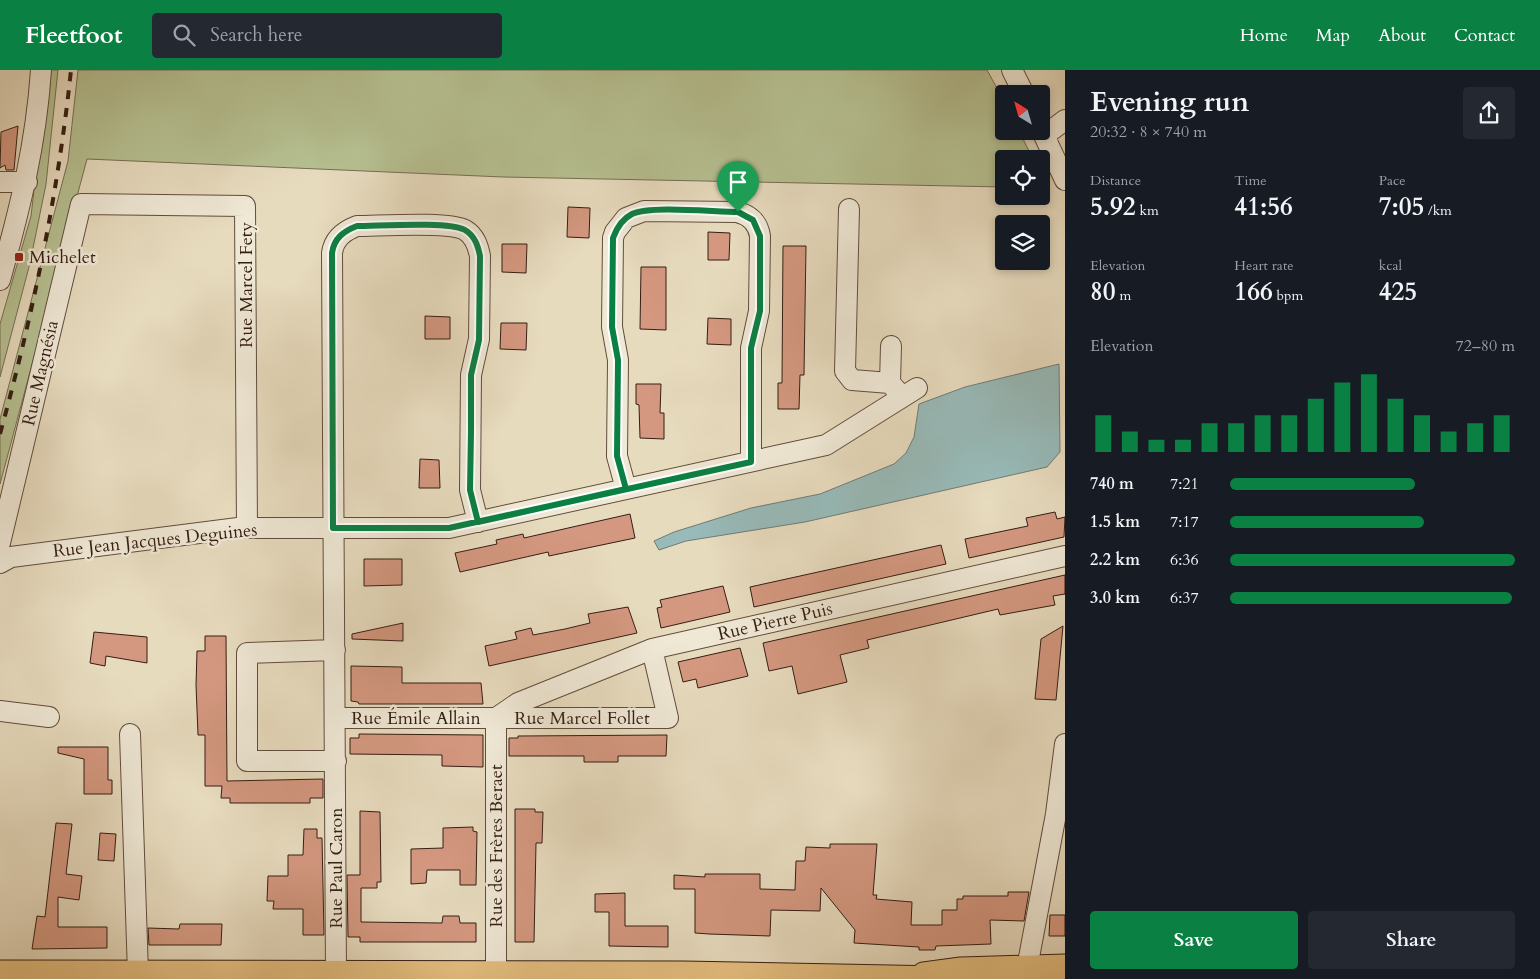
<!DOCTYPE html>
<meta charset="utf-8">
<style>
body{margin:0;font-family:Cardo,serif;background:#242831;color:#f1f3f6;height:100vh;display:flex;flex-direction:column;font-size:19px;white-space:nowrap}
*{box-sizing:border-box;margin:0}
p{font-size:16px;color:#9ea1a6}
.icon{flex:none;width:28px;height:28px;fill:none;stroke:currentColor;stroke-width:2;stroke-linecap:round;stroke-linejoin:round}
.map{position:relative;flex:1;overflow:hidden}
.drawer{display:flex;flex-direction:column;background:#171b24;width:475px}
.drawer>*{flex:none}
.needle{width:32px;rotate:323deg}
.fabs{position:absolute;left:995px;top:15px;display:grid;gap:10px}
.fabs a{display:grid;place-items:center;width:55px;height:55px;border-radius:5px;background:#171b24;box-shadow:0 2px 8px #0003;font-size:25px}
.pin{position:absolute;display:grid;place-items:center;width:42px;height:42px;color:#fff;margin:-51px -21px;border-radius:50% 50% 50% 0;rotate:-45deg;box-shadow:0 0 5px #0007}
.pin .icon{rotate:45deg}
.round{display:grid;place-items:center;flex:none;width:52px;height:52px;border-radius:5px;background:#242831}
.summary{display:flex;align-items:center;justify-content:space-between;height:85px;padding:0 25px}
h1{font-size:28px;font-weight:700;line-height:38px}
.metrics{display:grid;grid-template-columns:repeat(3,1fr);gap:8px;height:85px;padding:5px 25px}
.metrics div{display:grid;align-content:center}
.metrics b{font-size:25px;font-weight:700}
.metrics small{font-size:14px;font-weight:400}
.metrics p{font-size:14px}
.chart{height:140px;padding:10px 25px}
.chart p{display:flex;justify-content:space-between}
.chart svg{width:100%;height:90px;margin-top:5px;stroke:#0b8043;stroke-width:6}
.cta{display:flex;gap:10px;margin-top:auto;padding:10px 25px}
.cta a{flex:1;height:58px;border-radius:5px;background:#0b8043;color:#fff;font-size:20px;font-weight:700;line-height:58px;text-align:center}
.cta a+a{background:#242831;color:#f1f3f6}
ul{padding:0 25px;list-style:none;font-size:16px}
li{display:grid;grid-template-columns:80px 60px 1fr;align-items:center;height:38px}
li i{height:12px;border-radius:6px;background:#0b8043}
header{display:flex;align-items:center;gap:30px;box-sizing:border-box;height:70px;padding:0 25px;background:#0b8043;color:#fff}
header strong{font-size:24px}
nav{display:flex;gap:28px;margin-inline-start:auto;font-size:18px}
.search{width:350px;height:45px;background:#242831;display:flex;align-items:center;gap:12px;box-sizing:border-box;padding:0 18px;border-radius:5px;color:#9ea1a6;font-size:19px}
main{display:flex;flex:1;min-height:0}
.map>svg:first-child{display:block}
</style>
<header>
<strong>Fleetfoot</strong>
<div class="search"><svg class="icon" aria-label="search" viewBox="0 0 24 24"><circle cx="10" cy="10" r="6"/><path d="M15 15l6 6"/></svg>Search here</div>
<nav><a>Home</a><a>Map</a><a>About</a><a>Contact</a></nav>
</header>
<main>
<div class="map">
<svg width="1065" height="909" viewBox="0 0 1065 909">
<rect width="100%" height="100%" fill="#e7dbbe"/>
<filter id="stains"><feTurbulence type="fractalNoise" baseFrequency=".004" numOctaves="4"/><feColorMatrix values="0 0 0 0 .2 0 0 0 0 .09 0 0 0 0 .02 0 0 0 .5 -.17"/></filter>
<radialGradient id="worn" r=".72"><stop offset=".6" stop-color="#630" stop-opacity="0"/><stop offset="1" stop-color="#630" stop-opacity=".3"/></radialGradient>
<!-- green -->
<path fill="#b6c091" stroke="#766e52" d="M48,0h10l-12,114 -16,79 -30,114v-53l31,-108z
M78,0h909l17,31v30h15l14,28h-29v28l-501,-10 -416,-18 -87,325v-65l68,-258z"/>
<!-- water -->
<path fill="#98bab8" stroke="#707b76" d="M1059,294l1,88 -13,15 -242,55 -119,19 -27,9 -5,-9 20,-9 77,-24 69,-14 74,-30 12,-11 8,-16 5,-33 46,-17z"/>
<!-- building -->
<path fill="#d49880" stroke="#351d13" d="M18,56l-4,44h-8l-1,-5 -5,3 1,-36z
M568,137l22,1 -1,30 -22,-1z
M708,162l22,1 -1,27h-21z
M502,174h25l-1,29 -24,-1z
M783,176h23l-2,129h-4l-1,34h-21v-26h4z
M641,197h25v63l-26,-1z
M425,246l25,1v22h-25z
M708,248l23,1v26l-24,-1z
M501,253h26l-1,27 -26,-1z
M636,314h25l-1,29h4v26l-24,-1 -1,-33 -3,-1z
M420,389l19,1 1,28h-21z
M1055,442l2,7 8,-2 -1,20 -95,21 -4,-19 63,-13 -2,-8z
M630,444l5,24 -86,18 -1,-4 -88,20 -5,-19 42,-9 -1,-4 27,-6 1,4z
M941,475l5,19 -192,43 -4,-20z
M364,489h38v26l-38,1z
M1065,505v19l-12,2 2,9 -55,10 -2,-6 -131,31 2,8 -29,7 7,27 -49,12 -6,-28 -23,5 -6,-28z
M723,516l7,26 -69,16 -4,-20 5,-1 -2,-7z
M628,537l9,26 -148,33 -4,-20 32,-7 -2,-7 16,-4 2,7 32,-6 25,-6 -2,-9z
M403,553v18l-51,-2v-5z
M1063,556l-7,74 -21,-1 6,-60z
M94,562l53,5v26l-41,-7 -1,10 -15,-3z
M205,566h21l1,145 96,-2v19h-13v5h-80v-5h-9l1,-12h-17v-51h-7l-2,-50 1,-34h8z
M740,578l8,28 -50,12 -2,-9 -13,3 -5,-20z
M351,596l51,1v16h79l2,21h-124l-1,-2 -7,-1z
M359,664l124,1v32l-41,-1v-11l-92,-1v-16h9z
M667,665l-1,21h-48v6h-34v-6h-75v-18h9v-2z
M58,677h50v33h4v14h-28v-35l-26,-6z
M515,739h20v3h8l-1,31h-6l-2,99h-19z
M360,741l20,1 1,70h-4v6h-16v34l81,1 1,-7h16l1,7h16v19h-116v-5h-12l-1,-62h13z
M56,753l16,1 -6,50 16,2 -3,24 -21,-3v30h49v21l-75,1 5,-33 8,1z
M473,757v4l4,1 -1,53h-16v-15h-33l-1,13 -15,1v-35l32,-1v-20z
M304,759h13v9h5l2,97h-21v-26h-30l1,-8h-7l1,-25h20v-21h15z
M100,763l16,1 -2,27 -16,-1z
M830,774h47l-4,51h4l-1,4 36,3 -1,23h31v-15h15v-11h6v-3h45v-4h21l-5,29 -34,-1 1,24 -55,2 -1,4h-16v-3l-65,-4 1,-13 -34,-42 -1,23 -49,-1 -1,26 -61,-2 -14,-1v-44h-21v-14l31,2v-3h55v15l35,1 1,-29h9l1,-14 24,1z
M625,823v33h43v21l-59,-1v-34h-14v-18z
M1050,845h15v21h-16z
M180,854h42l-1,21h-72l-1,-17 31,1z"/>
<g fill="none" stroke-linecap="round" stroke-linejoin="round">
<!-- minor casing -->
<g stroke="#624c3e" stroke-width="22">
<path id="minor" d="M1012,0l12,24
M1041,59l24,51
M1045,65l20,-15
M0,112h27
M849,139l-4,162 7,9 38,3
M0,210c20,-72 36,-135 41,-210
M891,276l-1,37 8,9
M626,419l-9,-33 1,-96 -6,-33 1,-89 2,-6 11,-14 18,-7 93,1c13,3 21,11 23,24l-1,75 -8,37v113
M0,473l81,-339 164,2 2,322
M0,493l11,-6 227,-29h211l377,-83 91,-57
M335,580l-88,3v108h89
M0,641l49,6
M336,648h332l-16,-69
M496,648l22,-15 134,-54 413,-93
M496,648v256
M130,664l8,239 4,6
M1027,898l29,-154 9,-70
M336,904l-4,-721c2,-15 12,-22 25,-27 22,0 92,-5 108,4 10,6 13,16 15,26l-1,83 -8,36 -1,115 8,32"/>
</g>
<!-- major casing -->
<g stroke="#351d13" stroke-width="27">
<path id="major" d="M0,903l684,1 258,5
M924,905l37,-5 104,-3"/>
</g>
<!-- minor -->
<use href="#minor" stroke="#efe8d5" stroke-width="20"/>
<!-- major -->
<use href="#major" stroke="#e4be7f" stroke-width="25"/>
<!-- rail -->
<path stroke="#351d13" stroke-width="4" stroke-dasharray="9 9" stroke-linecap="butt" d="M0,364c33,-120 58,-240 71,-364"/>
</g>
<g fill="none" stroke-linecap="round" stroke-linejoin="round">
<!-- route casing -->
<g stroke="#fff" stroke-width="10">
<path id="route" d="M738,142l15,8 7,16v75l-9,37v114l-302,66h-116l-1,-275c2,-15 12,-22 25,-27 22,0 92,-5 108,4 10,6 13,16 15,26l-1,84 -8,35v57l-1,58 8,32 148,-33 -9,-33 1,-96 -6,-33 1,-89c4,-11 9,-19 19,-24 19,-9 82,-2 106,-2"/>
</g>
<!-- route -->
<use href="#route" stroke="#0b8043" stroke-width="6"/>
</g>
<!-- markers -->
<rect fill="#8f2418" stroke="#efe8d5" stroke-width="2" x="14" y="182" width="10" height="10" rx="2.5"/>
<g text-anchor="middle" stroke-width="5" stroke-linejoin="round" paint-order="stroke">
<!-- poi labels -->
<g font-size="18" fill="#351d13" stroke="#efe8d5" text-anchor="start">
<text x="29" y="193">Michelet</text>
</g>
<!-- street labels -->
<g font-size="18" fill="#351d13" stroke="#efe8d5">
<text transform="translate(246 215) rotate(-90)" y="6">Rue Marcel Fety</text>
<text transform="translate(40 303) rotate(-77)" y="6">Rue Magnésia</text>
<text transform="translate(155 470) rotate(-6)" y="6">Rue Jean Jacques Deguines</text>
<text transform="translate(775 551) rotate(-13)" y="6">Rue Pierre Puis</text>
<text x="416" y="654">Rue Émile Allain</text>
<text x="582" y="654">Rue Marcel Follet</text>
<text transform="translate(496 776) rotate(-90)" y="6">Rue des Frères Beraet</text>
<text transform="translate(336 798) rotate(-90)" y="6">Rue Paul Caron</text>
</g>
</g>
<rect width="100%" height="100%" filter="url(#stains)"/>
<rect width="100%" height="100%" fill="url(#worn)"/>
</svg>
<div class="fabs">
<a><svg class="needle" viewBox="-14 -14 28 28"><path d="M0-13l5 13h-10z" fill="#e53935"/><path d="M0 13l5-13h-10z" fill="#9ea1a6"/></svg></a>
<a><svg class="icon" aria-label="locate" viewBox="0 0 24 24"><circle cx="12" cy="12" r="6"/><path d="M12 2v4M12 18v4M2 12h4M18 12h4"/></svg></a>
<a><svg class="icon" aria-label="layers" viewBox="0 0 24 24"><path d="M12 4l9 5-9 5-9-5zM3 14l9 5 9-5"/></svg></a>
</div>
<div class="pin" style="left:738px;top:142px;background:#1e9e55"><svg class="icon" aria-label="arrive" viewBox="0 0 24 24"><path d="M6 21V4h12l-3 4 3 4H6"/></svg></div>
</div>
<section class="drawer">
<div class="summary"><div><h1>Evening run</h1><p>20:32 · 8 × 740 m</p></div><a class="round"><svg class="icon" aria-label="share" viewBox="0 0 24 24"><path d="M12 15V3M7 8l5-5 5 5M5 13v7h14v-7"/></svg></a></div>
<div class="metrics">
<div><p>Distance</p><b>5.92<small> km</small></b></div>
<div><p>Time</p><b>41:56</b></div>
<div><p>Pace</p><b>7:05<small> /km</small></b></div>
</div>
<div class="metrics">
<div><p>Elevation</p><b>80<small> m</small></b></div>
<div><p>Heart rate</p><b>166<small> bpm</small></b></div>
<div><p>kcal</p><b>425</b></div>
</div>
<div class="chart"><p><span>Elevation</span>72–80 m</p>
<svg viewBox="0 0 160 44" preserveAspectRatio="none"><path d="M5 44V26M15 44V34M25 44V38M35 44V38M45 44V30M55 44V30M65 44V26M75 44V26M85 44V18M95 44V10M105 44V6M115 44V18M125 44V26M135 44V34M145 44V30M155 44V26"/></svg>
</div>
<ul>
<li><b>740 m</b>7:21<i style="width:65%"></i></li>
<li><b>1.5 km</b>7:17<i style="width:68%"></i></li>
<li><b>2.2 km</b>6:36<i style="width:100%"></i></li>
<li><b>3.0 km</b>6:37<i style="width:99%"></i></li>
</ul>
<div class="cta"><a>Save</a><a>Share</a></div>
</section>
</main>
